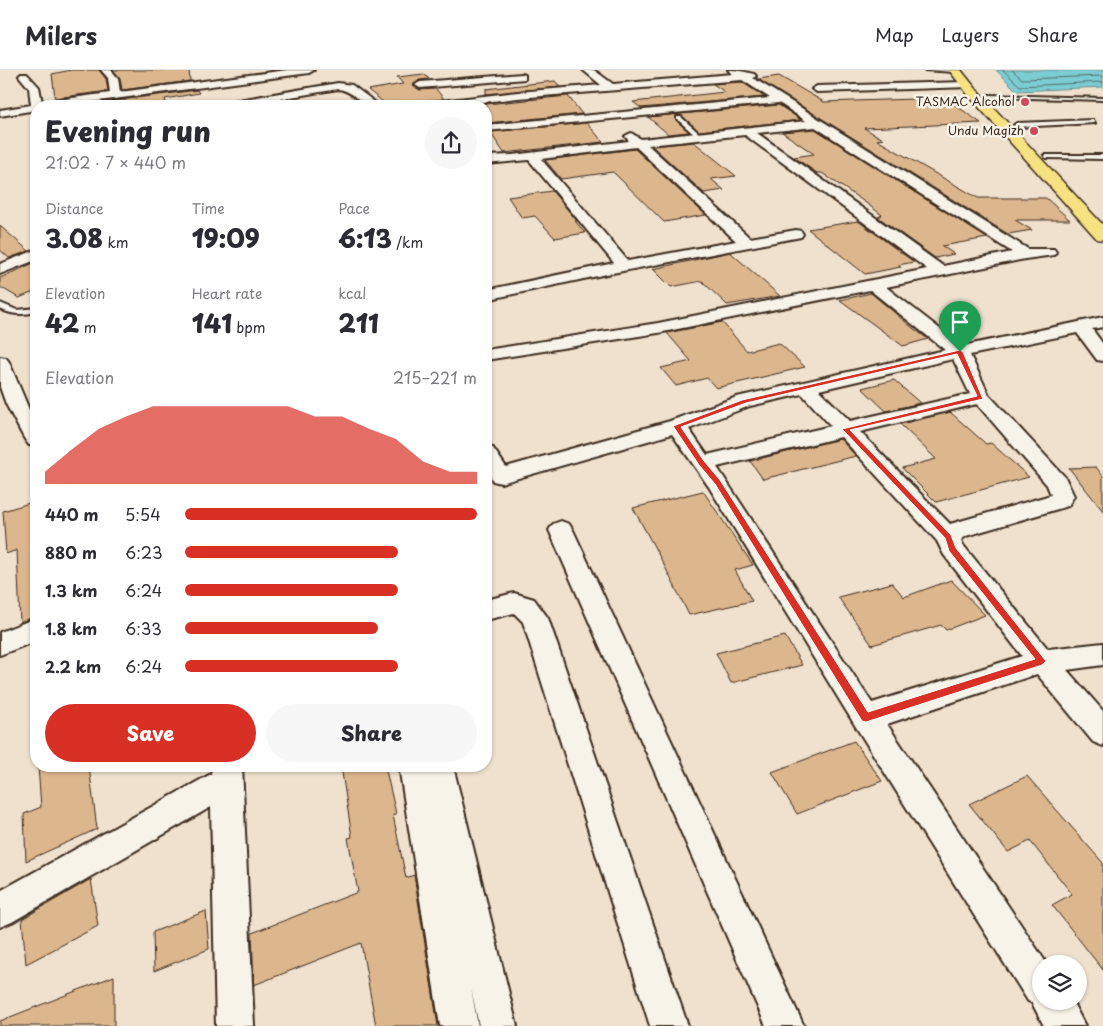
<!DOCTYPE html>
<meta charset="utf-8">
<style>
body{margin:0;font-family:"Playpen Sans",sans-serif;background:#f7f7f7;color:#2b2b33;height:100vh;display:flex;flex-direction:column;font-size:19px;white-space:nowrap}
*{box-sizing:border-box;margin:0}
p{font-size:16px;color:#7c7c81}
.icon{flex:none;width:28px;height:28px;fill:none;stroke:currentColor;stroke-width:2;stroke-linecap:round;stroke-linejoin:round}
.map{position:relative;flex:1;overflow:hidden}
.side{position:absolute;left:30px;top:30px;width:462px;height:672px;display:flex;flex-direction:column;background:#fff;border-radius:20px;box-shadow:0 1px 4px #0004}
.side>*{flex:none}
.tools{position:absolute;left:1032px;top:885px;display:grid;gap:10px}
.tools a{display:grid;place-items:center;width:55px;height:55px;border-radius:50%;background:#fff;box-shadow:0 1px 4px #0004;font-size:25px}
.pin{position:absolute;display:grid;place-items:center;width:42px;height:42px;color:#fff;margin:-51px -21px;border-radius:50% 50% 50% 0;rotate:-45deg;box-shadow:0 0 5px #0007}
.pin .icon{rotate:45deg}
.round{display:grid;place-items:center;flex:none;width:52px;height:52px;border-radius:26px;background:#f7f7f7}
.headline{display:flex;align-items:center;justify-content:space-between;height:85px;padding:0 15px}
h1{font-size:28px;font-weight:800;line-height:38px}
.metrics{display:grid;grid-template-columns:repeat(3,1fr);gap:8px;height:85px;padding:5px 15px}
.metrics div{display:grid;align-content:center}
.metrics b{font-size:25px;font-weight:800}
.metrics small{font-size:14px;font-weight:400}
.metrics p{font-size:14px}
.chart{height:140px;padding:10px 15px}
.chart p{display:flex;justify-content:space-between}
.chart svg{width:100%;height:90px;margin-top:5px;fill:#d93025;opacity:.7}
.primary-button{display:flex;gap:10px;margin-top:auto;padding:10px 15px}
.primary-button a{flex:1;height:58px;border-radius:30px;background:#d93025;color:#fff;font-size:20px;font-weight:800;line-height:58px;text-align:center}
.primary-button a+a{background:#f7f7f7;color:#2b2b33}
ul{padding:0 15px;list-style:none;font-size:16px}
li{display:grid;grid-template-columns:80px 60px 1fr;align-items:center;height:38px}
li i{height:12px;border-radius:6px;background:#d93025}
header{display:flex;align-items:center;gap:30px;box-sizing:border-box;height:70px;padding:0 25px;background:#fff;border-bottom:1px solid #e1e1e2}
header strong{font-size:24px}
nav{display:flex;gap:28px;margin-inline-start:auto;font-size:18px}
.map>svg:first-child{display:block}
</style>
<header>
<strong>Milers</strong>
<nav><a>Map</a><a>Layers</a><a>Share</a></nav>
</header>
<div class="map">
<svg width="1103" height="956" viewBox="0 0 1103 956">
<rect width="100%" height="100%" fill="#efe1cd"/>
<filter id="ink" filterUnits="userSpaceOnUse"><feTurbulence type="fractalNoise" baseFrequency=".02" numOctaves="2"/><feDisplacementMap in="SourceGraphic" scale="10" xChannelSelector="R" yChannelSelector="G"/><feConvolveMatrix kernelMatrix="1 2 1 2 8 2 1 2 1" color-interpolation-filters="sRGB"/></filter>
<g filter="url(#ink)">
<!-- water -->
<path fill="#7ccdd3" stroke="#628c8b" d="M996,0h107v17l-86,4z"/>
<g fill="none" stroke-linecap="round" stroke-linejoin="round">
<!-- shore -->
<path stroke="#556b66" stroke-width="1" d="M1003,0l17,16 83,-4
M1012,0l10,9 81,-3"/>
</g>
<!-- building -->
<path fill="#dcb68d" stroke="#3b2a1e" d="M71,0h28l7,9 2,12 -53,7 -3,-24z
M113,0h76l1,11 -68,9 -2,-12z
M424,4l5,5 -10,1 -6,6 7,4 16,-1 8,10 -20,2 -7,5h-29l-20,-16 35,-6 -6,-7z
M779,6l45,26 121,-4 36,25 -117,5 19,11 -6,1 101,58h68l24,22h-55l17,10 -24,4 -250,-155z
M555,11l5,6 -74,7v-5z
M742,12l22,15 -123,11 -8,-6 92,-10 -12,-8z
M197,20l2,3 -34,6 2,7h-40l-2,-6 -43,5z
M568,26l14,18 -96,9v-19z
M779,35l22,15 -102,11 -17,-15 -5,-1 -1,5 13,12 -21,2 -20,-17z
M587,53l16,19 -99,11 -14,-21z
M815,59l172,109 -45,8 12,8 -19,4 -57,-41 4,-2 -16,-12 -44,-30h-5l-23,-16 20,-3 -32,-22z
M694,72l42,34 -25,3 13,11 -20,3 -52,-47z
M635,79l50,47 21,19 -42,7 -51,-50 -52,7 -16,-19z
M552,121l25,30h-2l10,12 -30,5 -20,-22 -13,2 -14,-21z
M858,151l56,41 -16,3 3,2 -36,7 -57,-45z
M0,156l29,25 -20,7 -9,-8z
M730,182l50,44 -53,9 -25,-24 -31,6 -18,-18z
M36,192v29l-17,7 -19,-11v-9z
M871,223l43,36 14,10 -25,7 -63,-46z
M722,252l25,29 32,-8 26,24 -89,21 -9,-10 -31,8 -15,-18 30,-7 -24,-28z
M894,310l26,23 -34,8 -24,-23z
M950,342l36,32 5,-1 38,34 -93,25 -34,-34 34,-9 -36,-35z
M840,369l16,17 -93,23 -13,-18z
M1096,397l7,9v35l-34,-43z
M703,421l50,74 -18,5 17,31 -63,14 -26,-52 -30,-55z
M36,431v115l-16,6 -3,-72 -11,4 -3,-43z
M951,510l34,35 -39,15 -5,-5 -69,20 -34,-48 54,-14 12,14z
M785,566l17,29 -71,18 -15,-30z
M854,671l28,40 -85,33 -25,-42z
M38,696h51l8,63 -71,32 -2,-47 17,-7z
M341,696h44l11,48 -3,1 13,63 8,-3 24,151h-62l-15,-83 -107,42 -2,-52 106,-41 -10,-54 4,-1z
M1027,706l76,87v107l-51,-65 20,-11 -42,-53 -22,11 -39,-48z
M91,809l7,47 -72,38 -4,-45z
M206,841l3,38 -55,22 -1,-39z
M114,906v50h-114v-5z"/>
<g fill="none" stroke-linecap="round" stroke-linejoin="round">
<!-- service casing -->
<g stroke="#3b2a1e" stroke-width="4">
<path id="service" d="M924,0h32l1,1 -2,1z
M988,25l115,3v2l-113,-3z
M677,47h4l20,18v2h-4l-20,-18z
M1093,50l2,3 -78,4 -3,-2 3,-2z
M1044,85h59v4l-57,-1z
M0,233l17,7 19,-2v4c-12,3 -25,3 -36,-3z"/>
</g>
<!-- minor casing -->
<g stroke="#3b2a1e" stroke-width="4">
<path id="minor" d="M101,0h10l7,8 2,14 167,-22h27l-5,3 -248,33h-25v4l-36,6v-6l31,-5 -2,-17 -10,-12 2,-2h6l12,13 3,15 68,-9 -2,-15z
M583,0h11l19,14 120,-10 -5,-4c10,0 17,2 26,4l2,2 -3,2 275,171h26l2,3 -2,3 -29,4 -139,28 76,59 141,-29v10l-11,2 11,15v17l-6,-1 -20,-27 -107,22 19,40 76,82 9,19 -6,10 -102,30 -5,4 2,5 85,104 55,-6v22l-36,5 36,41v35l-10,-4 -56,-68 -150,50 160,240h-6v37h31l13,25h-41l-12,-23 -4,-2 -172,-274 -147,-240 -37,-53 -171,49 -8,-2 -7,-11v-24l7,2 13,19 164,-46 67,-24 208,-47 -75,-60 -212,43 -172,27v-10l172,-27 269,-54 -182,-134 -97,10 102,93 46,-8 5,1 2,3 -2,3 -194,37 -121,26v-10l128,-27 -85,-103 -43,4v-8l26,-1 117,-14 -4,-5 6,-3 10,6 165,-18 -27,-18 -293,28v-6l284,-27 -28,-18 -224,18 -69,8h-30l5,-3 94,-11 83,-7zM815,57l197,125 -69,14 -186,-133zM636,77l100,94 -108,20 -87,-102zM953,289l17,35 -120,27 -31,-31zM802,324l29,32 -124,29 -18,-26 61,-23zM977,334l70,81 4,10 -101,29 -90,-92zM841,367l96,104 7,14 78,101 -150,47 -155,-236z
M522,4l3,1v4l-105,9 -5,-3 5,-3z
M966,12l4,1v4l-153,5 -5,-3 5,-3z
M338,13l14,2 28,21c-21,1 -24,-15 -42,-17l-100,17h-22l5,-3z
M36,180v10l-36,14v-10z
M0,287l6,1 3,4 27,64v21l-7,-2 -5,-7 -18,-34 -6,-17z
M561,451l8,3 4,6 231,496h-38l-217,-496 4,-6z
M514,523l20,6 14,19 140,408h-38l-127,-404 -9,-9 -28,7v-20z
M36,548v23l-36,14v-23z
M212,696h30l12,260h-38l-5,-219 -199,115 -12,5v-36l211,-117z
M399,696h54l64,260h-38l-8,-38 7,38h-38z"/>
</g>
<!-- primary casing -->
<g stroke="#3b2a1e" stroke-width="3">
<path id="primary" d="M949,0h12l16,20 126,135v15l-6,-1 -128,-143z"/>
</g>
<!-- service -->
<use href="#service" fill="#f7f3e8" fill-rule="evenodd"/>
<!-- minor -->
<use href="#minor" fill="#f7f3e8" fill-rule="evenodd"/>
<!-- primary -->
<use href="#primary" fill="#f6e281" fill-rule="evenodd"/>
</g>
</g>
<!-- route -->
<path fill="#d93025" stroke="#fff" fill-rule="evenodd" d="M960,280l3,2 20,47 -133,31 101,105 5,13 90,113 -4,4 -176,57 -4,-1 -147,-237 -16,-19 -26,-39 69,-26zM957,284l20,42 -135,33 103,109 4,13 86,108 -167,53 -148,-232 -16,-19 -23,-34 65,-24z"/>
<!-- markers -->
<g fill="#d1495b" stroke="#f7f3e8" stroke-width="2">
<circle cx="1025" cy="32" r="5"/>
<circle cx="1034" cy="61" r="5"/>
</g>
<g text-anchor="middle" stroke-width="5" stroke-linejoin="round" paint-order="stroke">
<!-- far-poi labels -->
<g font-size="12" fill="#3b2a1e" stroke="#f7f3e8" text-anchor="end">
<text x="1015" y="36">TASMAC Alcohol</text>
<text x="1024" y="65">Undu Magizh</text>
</g>
</g>
</svg>
<div class="tools">
<a><svg class="icon" aria-label="layers" viewBox="0 0 24 24"><path d="M12 4l9 5-9 5-9-5zM3 14l9 5 9-5"/></svg></a>
</div>
<div class="pin" style="left:960px;top:282px;background:#1e9e55"><svg class="icon" aria-label="arrive" viewBox="0 0 24 24"><path d="M6 21V4h12l-3 4 3 4H6"/></svg></div>
<section class="side">
<div class="headline"><div><h1>Evening run</h1><p>21:02 · 7 × 440 m</p></div><a class="round"><svg class="icon" aria-label="share" viewBox="0 0 24 24"><path d="M12 15V3M7 8l5-5 5 5M5 13v7h14v-7"/></svg></a></div>
<div class="metrics">
<div><p>Distance</p><b>3.08<small> km</small></b></div>
<div><p>Time</p><b>19:09</b></div>
<div><p>Pace</p><b>6:13<small> /km</small></b></div>
</div>
<div class="metrics">
<div><p>Elevation</p><b>42<small> m</small></b></div>
<div><p>Heart rate</p><b>141<small> bpm</small></b></div>
<div><p>kcal</p><b>211</b></div>
</div>
<div class="chart"><p><span>Elevation</span>215–221 m</p>
<svg viewBox="0 0 160 44" preserveAspectRatio="none"><path d="M0 44V38L10 27L20 17L30 11L40 6L50 6L60 6L70 6L80 6L90 6L100 11L110 11L120 17L130 22L140 33L150 38L160 38V44z"/></svg>
</div>
<ul>
<li><b>440 m</b>5:54<i style="width:100%"></i></li>
<li><b>880 m</b>6:23<i style="width:73%"></i></li>
<li><b>1.3 km</b>6:24<i style="width:73%"></i></li>
<li><b>1.8 km</b>6:33<i style="width:66%"></i></li>
<li><b>2.2 km</b>6:24<i style="width:73%"></i></li>
</ul>
<div class="primary-button"><a>Save</a><a>Share</a></div>
</section>
</div>
